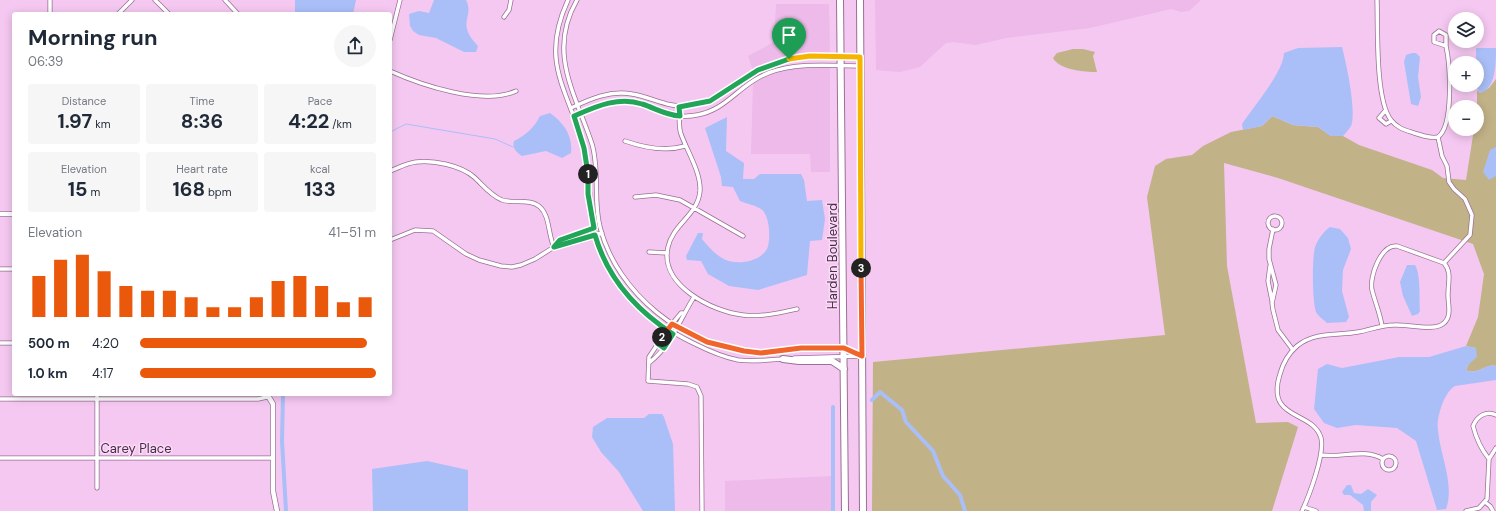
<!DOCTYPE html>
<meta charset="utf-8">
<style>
body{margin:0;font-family:"DM Sans",sans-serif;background:#f6f6f7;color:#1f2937;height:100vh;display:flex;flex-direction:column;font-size:15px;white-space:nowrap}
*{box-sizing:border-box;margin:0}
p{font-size:13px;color:#747a83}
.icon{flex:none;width:22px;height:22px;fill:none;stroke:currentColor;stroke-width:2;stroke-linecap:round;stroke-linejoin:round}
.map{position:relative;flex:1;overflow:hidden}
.details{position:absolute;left:12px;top:12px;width:380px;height:384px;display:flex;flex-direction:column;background:#fff;border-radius:4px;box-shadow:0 2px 10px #0003}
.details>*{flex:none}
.controls{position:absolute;left:1448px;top:12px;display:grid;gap:8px}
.controls a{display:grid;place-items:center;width:36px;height:36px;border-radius:50%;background:#fff;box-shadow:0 2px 10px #0003;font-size:20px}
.pin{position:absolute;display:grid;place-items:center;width:34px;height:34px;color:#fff;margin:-41px -17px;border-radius:50% 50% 50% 0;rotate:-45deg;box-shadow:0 0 4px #0007}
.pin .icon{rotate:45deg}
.km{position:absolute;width:20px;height:20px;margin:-10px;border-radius:50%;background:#222;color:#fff;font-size:11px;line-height:20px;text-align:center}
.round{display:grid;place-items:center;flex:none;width:42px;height:42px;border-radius:21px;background:#f6f6f7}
.head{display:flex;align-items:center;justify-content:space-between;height:68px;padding:0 16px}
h1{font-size:22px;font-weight:700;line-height:30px}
.metrics{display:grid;grid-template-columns:repeat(3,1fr);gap:6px;height:68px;padding:4px 16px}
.metrics div{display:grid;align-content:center;border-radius:4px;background:#f6f6f7;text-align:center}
.metrics b{font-size:20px;font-weight:700}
.metrics small{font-size:11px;font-weight:400}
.metrics p{font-size:11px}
.chart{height:112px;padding:8px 16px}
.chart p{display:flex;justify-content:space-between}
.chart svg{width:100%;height:72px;margin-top:4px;stroke:#ea580c;stroke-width:6}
ul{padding:0 16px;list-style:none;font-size:13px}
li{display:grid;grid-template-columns:64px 48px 1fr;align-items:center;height:30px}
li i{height:10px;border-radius:5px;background:#ea580c}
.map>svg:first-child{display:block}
</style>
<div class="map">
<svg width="1496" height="511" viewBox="0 0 1496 511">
<rect width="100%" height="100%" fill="#f5c8f1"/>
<!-- built -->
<path fill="#edbae9" d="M875,0h326l-12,11 -8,1 -10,-3 -81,19 -84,10 -30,7 -23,-3 -7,1 -26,24 -20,5 -24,-2z
M776,4h53l1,51h-34l-28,8 -15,8 -5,-15 26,-14z
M796,68h34v104h-19l-1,-18h-59l2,-71 19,-9z
M832,476v35h-107v-30z"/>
<!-- green -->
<path fill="#c2b288" d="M1073,49h10l12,3 -2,4 4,16c-12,0 -38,-2 -44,-14l4,-5z
M1496,79v287c-11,-3 -18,10 -30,4l10,-22 -10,-2 12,-29 6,-43 -11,-30 -195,-66 -54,-15 3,103 29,157 32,-1 10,5 -26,84h-400l1,-149 292,-27 -18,-138 8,-31 11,-7 26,-4 11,-9 28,-14 31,-6 10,-10 21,9 25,2 13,9h12l16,9 73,25 11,8 23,2 8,-51h3v-39l3,3 9,-5z"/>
<!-- water -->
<path fill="#aabff8" d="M295,0h61l-3,14h-58z
M434,0h32c9,17 -11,22 12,46l-2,6h-12l-28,-14 -17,-3 -6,-4 -3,-5 -1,-12 10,-3 10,2z
M1342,47c4,15 15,65 9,79 -2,3 -5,7 -8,10h-12l-13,-9 -25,-2 -21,-9 -10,10 -19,4 -1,-6c12,-18 41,-51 42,-71l14,-5z
M1476,48h20c0,15 0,41 -16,45l-4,-7z
M1412,53h4l4,4 -2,20 3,20 -3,9 -7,-2 -7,-42 2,-7z
M550,113c14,10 23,23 21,40l-9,5 -16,-7 -24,5c-6,-4 -10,-8 -8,-15 12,-6 20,-13 26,-25z
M727,117l-1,34 18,12 -1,16h11l6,-5h41l3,6 3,21 15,-1 3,19 -3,21 -12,1 -3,34 -49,15 -29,-4 -21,-12 -7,-13 -14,-1 -1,-4 12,-23h5l-1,6c5,6 13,15 20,19 12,8 37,5 45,-9 4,-9 3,-34 -6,-40 -6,-4 -14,-5 -21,-8l-7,-14 -11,-1 -1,-9 -16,-49z
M1496,147v29l-7,4 -6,-8 7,-22z
M1330,227l10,2 8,9 3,11 -8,21 -1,21 7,26 -3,5 -19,1c-3,-3 -9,-7 -11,-11 -4,-11 -4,-54 -1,-65 3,-8 8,-15 15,-20z
M1407,265h8c6,10 4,33 5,46l-2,3 -6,2 -9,-20 -3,-14z
M1466,346l10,2 1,9 -9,8 -2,5c12,6 19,-7 30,-4v14l-41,6c-11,6 -19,32 -17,44 2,25 17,55 8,79l-9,1 -21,-69 -19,-13 -41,-3 -19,3 -13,-5 -10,-14 4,-40 9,-5 15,4 57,-11h30z
M649,414h13l2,3 9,27 2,67h-32l-24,-39 -18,-20 -9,-15 1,-10 14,-9h37z
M427,461l41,9v41h-95l-1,-42z
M1347,485h4l3,8 7,1 7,-5 9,6 -6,7v9h-7l-1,-6 -13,-10h-6l-2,-3z"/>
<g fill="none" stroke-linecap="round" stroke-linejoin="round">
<!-- stream -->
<path stroke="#aabff8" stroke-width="1" d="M390,132l16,-8 89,15 18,8"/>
<!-- canal -->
<path stroke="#aabff8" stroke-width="4" d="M283,394l-1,47 4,70
M872,400l8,-8 22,18 4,12 27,29 10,25 17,19 5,16
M833,407v104"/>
<!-- minor casing -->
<g stroke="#997096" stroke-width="5">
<path id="minor" d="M50,0v14
M155,0l14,14
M225,0l13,14
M568,0c-29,63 0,89 16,147 8,30 3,61 12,90 16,51 50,83 97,106 14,7 29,14 45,17 15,2 31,0 45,-1
M577,0c-30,52 -2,93 15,144 8,27 1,56 8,83 17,67 85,120 152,125 13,1 24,-1 36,-3 16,-2 39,-3 55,-1 5,1 11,5 17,7
M1377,0c1,27 -2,100 14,120 6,8 14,10 23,13 8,2 16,6 24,4
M118,14l14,-14
M504,17l5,-7 2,-10
M1439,31l7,4v11l-12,-4v-7z
M390,40l10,-40
M390,71c31,14 93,35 126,20
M679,107c1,8 -1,19 2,27 6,17 20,38 19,57 -2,24 -27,33 -32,56 -9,38 45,65 75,68 19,2 36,-2 54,-6
M571,108c19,-9 39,-18 61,-14 19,3 37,14 56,12 31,-4 51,-28 79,-40 29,-13 62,-9 93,-9
M1385,111l-6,7 7,6 5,-3
M574,116c18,-8 37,-17 58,-15 7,1 14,5 20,7 14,7 29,10 45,7 24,-4 36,-21 56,-34 31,-21 72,-15 107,-15
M1438,137l4,19 5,10 2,16 5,7 11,10 7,16 -2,20 -26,28
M1438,137c16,-11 12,-73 8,-91
M625,141c20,7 40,11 60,5
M390,171c8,-3 17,-8 26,-9 17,-2 44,3 58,15 9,8 16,18 28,23 12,4 28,-2 38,7 10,9 8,28 14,40
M635,197l21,-2 24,5 63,36
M1268 223a7 7 0 1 1 14 0a7 7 0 1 1-14 0Z
M1273,229l-4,20v10l7,26 -4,18 1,7 5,20 15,20
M390,240l25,-10 18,1 33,23 13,6 22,6 11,1 9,-2 14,-6 19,-12 6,-7 35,-12
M554,247l48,-14
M649,252l18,1
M1270,266l-2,15 4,20
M0,269h14
M683,313h-2l-14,17 -18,27 -1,24 40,3 9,3 4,9 1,115
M0,343h14
M794,358l68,-2
M650,362c21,-16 30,-43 44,-65
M97,394v94
M0,399h258l9,-2
M1321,455c21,3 43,-7 62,4
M1382 463a7 7 0 1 1 14 0a7 7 0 1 1-14 0Z
M0,458h273
M1489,459c-8,-10 -13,-21 -16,-33 4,-10 14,-16 23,-11
M1485,502l5,4 3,5
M1304,507l12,4
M1302,511c7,-15 23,-57 19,-73 -8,-28 -56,-17 -41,-64 3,-11 9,-21 17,-28 19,-15 40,-10 61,-14 12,-2 23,-7 36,-7 13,-1 41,7 50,-2 8,-7 4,-19 4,-28 0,-12 4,-23 -4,-32l-47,-17c-16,-2 -28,31 -25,44 3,12 8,23 10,36
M1466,511l13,-3 8,-9 2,-40 7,-11"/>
</g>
<!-- tertiary casing -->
<g stroke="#997096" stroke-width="6">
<path id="tertiary" d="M0,214h14
M267,394l6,10v87l4,20"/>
</g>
<!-- primary casing -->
<g stroke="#997096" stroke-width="8">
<path id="primary" d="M840,0l5,511
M860,0l3,511
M783,359l16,2h33l12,8"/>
</g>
<!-- minor -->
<use href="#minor" stroke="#fff" stroke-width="3.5"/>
<!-- tertiary -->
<use href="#tertiary" stroke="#fff" stroke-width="4.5"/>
<!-- primary -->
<use href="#primary" stroke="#fff" stroke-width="6"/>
</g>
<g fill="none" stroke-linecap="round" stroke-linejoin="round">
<!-- split-1 casing -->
<g stroke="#fff" stroke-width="8">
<path id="split-1" d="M588,174l-4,-26 -10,-32c21,-9 44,-20 68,-12 13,4 23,11 38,12l-1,-9 31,-6 48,-31 31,-11"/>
</g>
<!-- split-2 casing -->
<g stroke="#fff" stroke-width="8">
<path id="split-2" d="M588,174v20l6,34 -34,12 -6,7 41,-12c12,42 41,75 78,99l-9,14 -6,-4 4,-7"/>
</g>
<!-- split-3 casing -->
<g stroke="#fff" stroke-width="8">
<path id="split-3" d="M662,337l10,-13 35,18 37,9 17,2 40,-5h43l18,8 -1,-88"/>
</g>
<!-- split-4 casing -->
<g stroke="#fff" stroke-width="8">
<path id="split-4" d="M789,59l21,-3 50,1 1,211"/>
</g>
<!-- split-1 -->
<use href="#split-1" stroke="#22a559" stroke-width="5"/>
<!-- split-2 -->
<use href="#split-2" stroke="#22a559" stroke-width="5"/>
<!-- split-3 -->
<use href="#split-3" stroke="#f0652b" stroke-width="5"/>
<!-- split-4 -->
<use href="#split-4" stroke="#f5b400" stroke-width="5"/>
</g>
<g text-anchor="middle" stroke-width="3" stroke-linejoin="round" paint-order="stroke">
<!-- street labels -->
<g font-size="13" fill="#433141" stroke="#fdd8fa">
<text transform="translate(832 256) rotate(-90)" y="5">Harden Boulevard</text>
<text x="136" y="453">Carey Place</text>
</g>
</g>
</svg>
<div class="controls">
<a><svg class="icon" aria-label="layers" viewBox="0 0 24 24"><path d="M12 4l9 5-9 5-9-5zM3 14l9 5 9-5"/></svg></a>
<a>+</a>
<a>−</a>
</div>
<div class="pin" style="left:789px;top:59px;background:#1e9e55"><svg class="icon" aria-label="arrive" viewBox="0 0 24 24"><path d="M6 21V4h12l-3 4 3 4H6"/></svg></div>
<b class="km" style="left:588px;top:174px">1</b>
<b class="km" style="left:662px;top:337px">2</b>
<b class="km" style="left:861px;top:268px">3</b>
<section class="details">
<div class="head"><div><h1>Morning run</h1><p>06:39</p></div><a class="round"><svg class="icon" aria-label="share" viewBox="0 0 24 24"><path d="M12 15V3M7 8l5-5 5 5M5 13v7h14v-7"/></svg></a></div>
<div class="metrics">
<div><p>Distance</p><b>1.97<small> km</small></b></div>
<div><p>Time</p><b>8:36</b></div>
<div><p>Pace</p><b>4:22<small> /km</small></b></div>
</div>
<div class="metrics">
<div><p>Elevation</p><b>15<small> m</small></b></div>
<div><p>Heart rate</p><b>168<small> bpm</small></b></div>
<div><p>kcal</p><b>133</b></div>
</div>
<div class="chart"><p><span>Elevation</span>41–51 m</p>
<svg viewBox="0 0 160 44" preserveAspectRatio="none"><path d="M5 44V19M15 44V9M25 44V6M35 44V16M45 44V25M55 44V28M65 44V28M75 44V32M85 44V38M95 44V38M105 44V32M115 44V22M125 44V19M135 44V25M145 44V35M155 44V32"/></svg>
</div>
<ul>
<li><b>500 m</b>4:20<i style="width:96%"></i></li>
<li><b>1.0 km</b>4:17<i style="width:100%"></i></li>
</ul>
</section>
</div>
